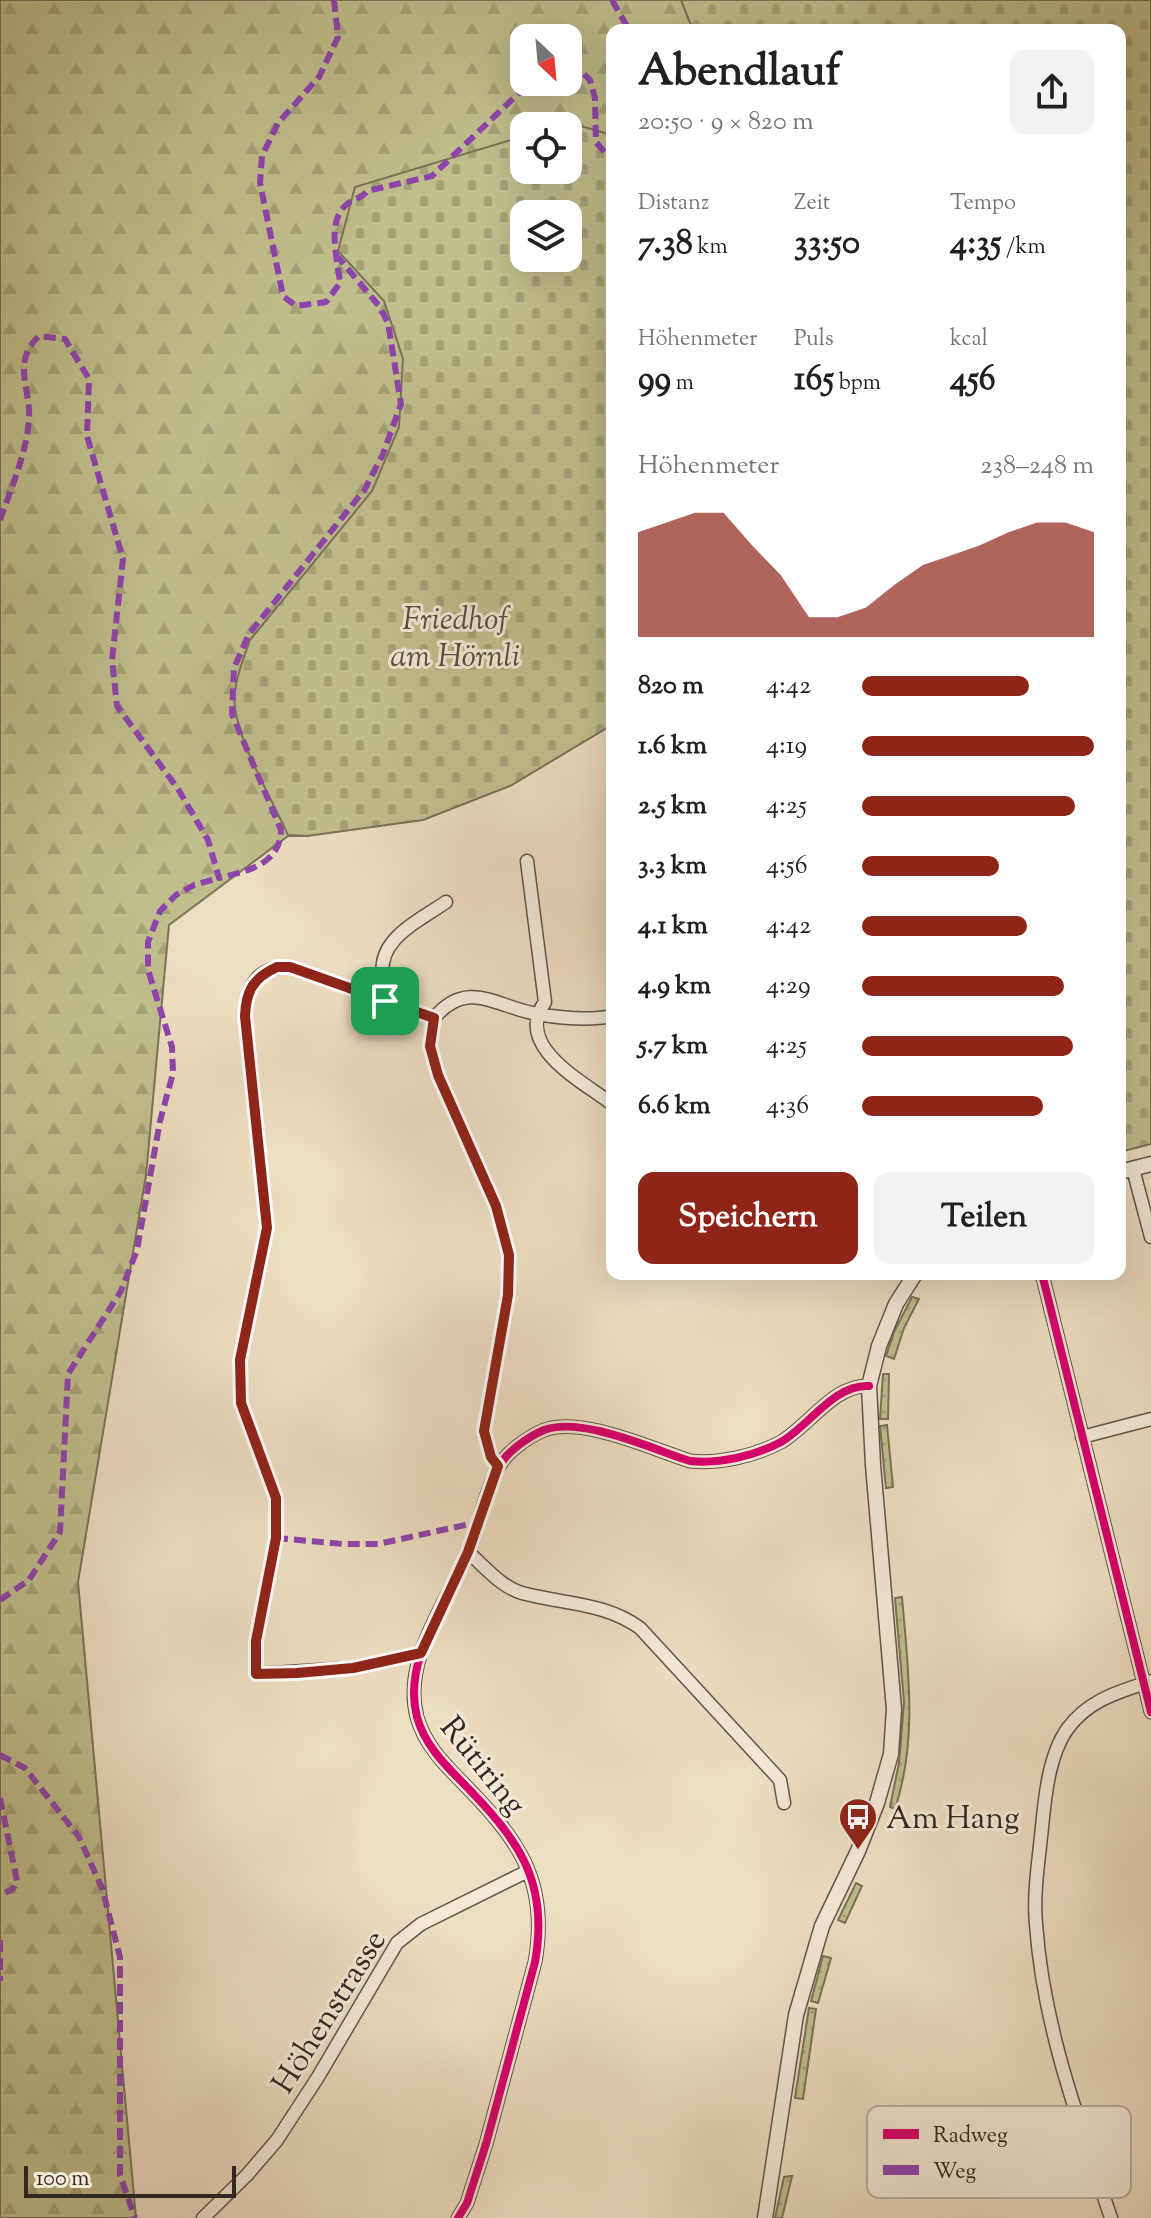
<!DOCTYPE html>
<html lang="de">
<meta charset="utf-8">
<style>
body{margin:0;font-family:"Sorts Mill Goudy",serif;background:#f2f2f2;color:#202124;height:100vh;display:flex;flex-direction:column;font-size:30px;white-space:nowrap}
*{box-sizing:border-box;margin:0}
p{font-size:26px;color:#757577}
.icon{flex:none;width:44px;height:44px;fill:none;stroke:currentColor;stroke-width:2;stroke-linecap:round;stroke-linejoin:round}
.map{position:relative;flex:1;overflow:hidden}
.panel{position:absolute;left:606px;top:24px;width:520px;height:1256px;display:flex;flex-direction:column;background:#fff;border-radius:16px;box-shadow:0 8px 32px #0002}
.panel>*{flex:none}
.needle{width:52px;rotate:154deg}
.controls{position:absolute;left:510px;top:24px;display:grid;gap:16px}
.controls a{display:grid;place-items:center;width:72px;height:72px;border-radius:16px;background:#fff;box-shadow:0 8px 32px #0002;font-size:40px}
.scale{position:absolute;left:24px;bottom:20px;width:212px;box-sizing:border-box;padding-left:8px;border:4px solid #342722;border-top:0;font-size:22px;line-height:28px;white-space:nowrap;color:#342722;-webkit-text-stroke:6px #f3e9d7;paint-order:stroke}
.pin{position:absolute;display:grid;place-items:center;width:68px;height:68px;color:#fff;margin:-34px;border-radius:16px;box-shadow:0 4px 12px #0006}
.round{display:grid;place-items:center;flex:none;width:84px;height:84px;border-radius:16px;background:#f2f2f2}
.summary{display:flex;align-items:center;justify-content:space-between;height:136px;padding:0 32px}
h1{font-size:44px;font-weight:700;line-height:60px}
.metrics{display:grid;grid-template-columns:repeat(3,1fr);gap:12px;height:136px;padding:8px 32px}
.metrics div{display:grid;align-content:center}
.metrics b{font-size:34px;font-weight:700}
.metrics small{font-size:22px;font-weight:400}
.metrics p{font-size:22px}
.chart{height:224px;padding:16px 32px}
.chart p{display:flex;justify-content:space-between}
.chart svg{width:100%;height:144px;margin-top:8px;fill:#8f2418;opacity:.7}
.cta{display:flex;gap:16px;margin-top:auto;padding:16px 32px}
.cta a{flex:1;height:92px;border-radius:16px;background:#8f2418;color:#fff;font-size:32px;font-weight:700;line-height:92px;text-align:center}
.cta a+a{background:#f2f2f2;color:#202124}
ul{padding:0 32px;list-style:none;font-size:26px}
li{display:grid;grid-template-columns:128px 96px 1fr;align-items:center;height:60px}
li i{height:20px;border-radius:10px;background:#8f2418}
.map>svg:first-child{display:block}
</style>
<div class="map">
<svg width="1151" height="2218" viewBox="0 0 1151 2218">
<defs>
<pattern id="grass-dots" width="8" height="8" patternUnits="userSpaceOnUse" patternTransform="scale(2)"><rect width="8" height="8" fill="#c0be8d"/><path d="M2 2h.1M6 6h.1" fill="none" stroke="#a6a379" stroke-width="1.8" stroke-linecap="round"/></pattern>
<pattern id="forest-firs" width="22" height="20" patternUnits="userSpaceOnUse" patternTransform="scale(2)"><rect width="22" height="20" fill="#c0be8d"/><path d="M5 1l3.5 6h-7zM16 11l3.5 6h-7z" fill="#a6a379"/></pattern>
<pattern id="cemetery-stones" width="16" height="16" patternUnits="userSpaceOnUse" patternTransform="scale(2)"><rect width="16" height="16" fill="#c0be8d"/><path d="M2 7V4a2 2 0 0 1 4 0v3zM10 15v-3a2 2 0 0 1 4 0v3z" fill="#a6a379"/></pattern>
</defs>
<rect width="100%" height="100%" fill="#edddc1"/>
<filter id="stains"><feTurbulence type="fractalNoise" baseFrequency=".0025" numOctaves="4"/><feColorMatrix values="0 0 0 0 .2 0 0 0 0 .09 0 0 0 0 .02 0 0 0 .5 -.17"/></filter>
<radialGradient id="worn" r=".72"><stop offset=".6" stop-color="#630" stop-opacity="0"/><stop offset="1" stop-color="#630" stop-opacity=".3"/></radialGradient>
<!-- grass -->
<path fill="url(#grass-dots)" stroke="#7a7258" stroke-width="2" d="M912,1297l7,2 -15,29 -10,31 -8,-3 8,-24z
M883,1374h6l-1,45h-8z
M887,1425l6,62 -7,1 -6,-62z
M902,1597c6,71 16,142 -7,212l-5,-2 9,-44 5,-61 -9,-104z
M856,1883l6,3 -17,37 -7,-3z
M823,1956l8,2 -13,45 -7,-2z
M809,2008l7,1 -13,90 -8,-1z
M792,2176l-10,42h-7l9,-41z"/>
<!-- forest -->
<path fill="url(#forest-firs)" stroke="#7a7258" stroke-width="2" fill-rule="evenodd" d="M0,0h681l12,30h-81v158l-44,-62h-44v44l10,26 -103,168 -166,422 15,32 27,18h-19l-119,89 -23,250 -68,407 58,636h-136zM524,38h44v44h-44z"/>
<!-- cemetery -->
<path fill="url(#cemetery-stones)" stroke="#7a7258" stroke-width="2" fill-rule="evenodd" d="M681,0h470v1144l-31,8v-1122h-427z
M570,123l42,12v590l-102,61 -87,34 -116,16 -19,-1c-16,-36 -48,-89 -53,-127 -3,-22 8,-48 15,-68l122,-149 27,-64 4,-68 -19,-58 -46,-50 17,-64 169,-51v34h44v-44h-8zM524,214h44v44h-44z"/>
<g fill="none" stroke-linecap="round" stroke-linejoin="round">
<!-- minor casing -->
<g stroke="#62544a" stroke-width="15">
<path id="minor" d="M527,861l18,141c-32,44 37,79 67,102
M385,1001c-1,-12 -4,-26 -2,-38 4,-29 42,-46 63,-61
M434,1018l-4,28 8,29 58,131 13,49 -1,40 -24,136 7,26 7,9
M434,1018c34,-40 62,-11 103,-4 24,4 52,7 75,2
M1133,1169l18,68
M1042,1274l109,438
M1082,1437l69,-18
M468,1552c16,14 33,35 54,41 40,11 82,9 118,35l140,152 4,23
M421,1653l-68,15 -97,6v-33l20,-103v-40l-35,-95 -1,-43 27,-132 -22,-212c2,-29 11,-50 45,-49l144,51
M203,2218l44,-43 30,-35 41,-63 79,-134 24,-19 107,-53
M458,2218l9,-15 19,-59 49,-182c15,-83 -19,-125 -74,-181 -18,-18 -37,-38 -44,-64 -15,-57 29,-113 51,-164 11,-27 16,-59 30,-85 8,-16 30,-31 46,-38 38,-14 108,19 146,31 29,3 65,-5 91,-19 28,-16 53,-58 88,-56
M1111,2218c-32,-96 -68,-192 -75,-294 -3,-31 3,-65 6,-97 3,-31 7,-73 26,-99 22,-29 51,-36 83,-47"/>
</g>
<!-- tertiary casing -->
<g stroke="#62544a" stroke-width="17">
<path id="tertiary" d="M1120,1172l31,-8
M765,2218l31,-203 26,-89 36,-75 19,-48 14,-49 3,-45 -21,-244 -4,-79 10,-40 17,-42 19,-30"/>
</g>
<!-- minor -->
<use href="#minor" stroke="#f3e9d7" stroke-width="12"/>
<!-- tertiary -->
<use href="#tertiary" stroke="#f3e9d7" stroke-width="14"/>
<!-- quiet -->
<path stroke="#8e44ad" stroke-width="6" stroke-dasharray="12 6" stroke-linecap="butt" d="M334,0l4,37 -19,40 -41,46 -16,33 -2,27 23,113 13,10 30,-4 14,-19c-2,-23 -14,-61 6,-78 7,-7 16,-6 21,-14l65,-15 87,-83 6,-11
M612,0l17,30
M568,66l16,8 6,6 5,18 1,44 16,19
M0,520c11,-32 27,-67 29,-102 2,-29 -18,-56 10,-82l26,3 24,40 -2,57 36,123 -11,101 5,46 61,83 30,51 11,38c28,-7 61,-13 62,-48l-49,-116 2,-46 15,-34 116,-145 18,-35 18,-50 -13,-81 -9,-17 -41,-49
M276,1538l67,6h35l101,-22
M0,1600l29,-20 31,-48 8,-158 53,-83 16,-41 23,-129 13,-48 -1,-26 -24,-77v-28l12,-31 16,-16 18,-10 25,-7
M0,1755l25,13 54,69 23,51 18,69v218l15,43
M0,1798l17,83 -4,8 -13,6
M0,1940v41"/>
<!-- cycleway casing -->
<g stroke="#f3e9d7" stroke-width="13">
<path id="cycleway" d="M1042,1274l109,438
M421,1653l-68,15 -97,6v-33l20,-103v-40l-35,-95 -1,-43 27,-132 -22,-212c2,-29 11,-50 45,-49l144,51
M458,2218l9,-15 19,-59 49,-182c15,-83 -19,-125 -74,-181 -18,-18 -37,-38 -44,-64 -15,-57 29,-113 51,-164 11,-27 16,-59 30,-85 8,-16 30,-31 46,-38 38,-14 108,19 146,31 29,3 65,-5 91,-19 28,-16 53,-58 88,-56"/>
</g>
<!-- cycleway -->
<use href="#cycleway" stroke="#d6006c" stroke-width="8"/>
</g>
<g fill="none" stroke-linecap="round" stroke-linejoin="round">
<!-- route casing -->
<g stroke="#fff" stroke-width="16">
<path id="route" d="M277,967h13l144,51 -4,28 8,29 58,131 13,49 -1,40 -24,136 7,26 7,9 -30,86 -47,101 -68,15 -56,5 -41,1v-33l20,-103v-40l-35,-95 -1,-43 27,-132 -22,-212c1,-25 8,-38 32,-49z"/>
</g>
<!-- route -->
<use href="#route" stroke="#8f2418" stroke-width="10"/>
</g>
<!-- icons -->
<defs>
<g id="bus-pin" transform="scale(2)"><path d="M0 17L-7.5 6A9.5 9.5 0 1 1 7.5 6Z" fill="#8f2418" stroke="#f3e9d7"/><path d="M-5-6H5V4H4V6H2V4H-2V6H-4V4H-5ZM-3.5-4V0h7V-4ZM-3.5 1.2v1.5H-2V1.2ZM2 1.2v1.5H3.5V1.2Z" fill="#fff"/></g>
</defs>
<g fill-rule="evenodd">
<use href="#bus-pin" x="858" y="1817"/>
</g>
<g text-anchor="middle" stroke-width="6" stroke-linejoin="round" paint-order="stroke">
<!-- park labels -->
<g font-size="32" font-style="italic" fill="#574d3d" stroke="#f3e9d7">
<text x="455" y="629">Friedhof<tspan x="455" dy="37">am Hörnli</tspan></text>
</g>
<!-- street labels -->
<g font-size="32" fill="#342722" stroke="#f3e9d7">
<text transform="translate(484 1765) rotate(51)" y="11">Rütiring</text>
<text transform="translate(328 2011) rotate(-58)" y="11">Höhenstrasse</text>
</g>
<!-- poi labels -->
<g font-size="32" fill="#342722" stroke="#f3e9d7" text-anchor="start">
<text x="886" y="1828">Am Hang</text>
</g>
</g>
<!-- legend -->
<rect x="867" y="2106" width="264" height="92" rx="12" fill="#f3e9d7" stroke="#baafa1" stroke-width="2"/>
<rect x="883" y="2129" width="36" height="10" fill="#d6006c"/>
<rect x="883" y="2165" width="36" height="10" fill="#8e44ad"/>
<g font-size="22" fill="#342722">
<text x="933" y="2142">Radweg</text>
<text x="933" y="2178">Weg</text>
</g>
<rect width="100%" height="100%" filter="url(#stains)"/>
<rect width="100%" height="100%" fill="url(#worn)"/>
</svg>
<div class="controls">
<a><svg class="needle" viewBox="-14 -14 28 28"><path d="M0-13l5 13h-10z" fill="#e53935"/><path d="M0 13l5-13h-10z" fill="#757577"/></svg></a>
<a><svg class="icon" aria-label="locate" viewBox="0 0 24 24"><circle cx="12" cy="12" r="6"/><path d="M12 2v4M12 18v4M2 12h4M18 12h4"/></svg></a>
<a><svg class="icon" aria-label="layers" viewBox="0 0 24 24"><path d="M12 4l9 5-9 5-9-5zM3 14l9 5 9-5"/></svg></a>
</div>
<div class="scale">100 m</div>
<div class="pin" style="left:385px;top:1001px;background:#1e9e55"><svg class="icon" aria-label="arrive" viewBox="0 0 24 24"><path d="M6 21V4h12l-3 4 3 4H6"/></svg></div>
<section class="panel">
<div class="summary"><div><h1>Abendlauf</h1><p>20:50 · 9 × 820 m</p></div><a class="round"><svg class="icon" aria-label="share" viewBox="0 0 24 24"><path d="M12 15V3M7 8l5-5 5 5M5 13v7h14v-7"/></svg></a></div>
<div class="metrics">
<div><p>Distanz</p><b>7.38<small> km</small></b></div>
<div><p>Zeit</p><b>33:50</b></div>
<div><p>Tempo</p><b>4:35<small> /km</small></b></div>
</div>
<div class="metrics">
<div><p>Höhenmeter</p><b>99<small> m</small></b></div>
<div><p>Puls</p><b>165<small> bpm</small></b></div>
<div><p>kcal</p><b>456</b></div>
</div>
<div class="chart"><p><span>Höhenmeter</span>238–248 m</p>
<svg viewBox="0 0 160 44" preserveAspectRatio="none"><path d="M0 44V12L10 9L20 6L30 6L40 16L50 25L60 38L70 38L80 35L90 28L100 22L110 19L120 16L130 12L140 9L150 9L160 12V44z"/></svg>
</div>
<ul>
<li><b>820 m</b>4:42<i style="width:72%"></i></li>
<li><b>1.6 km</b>4:19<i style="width:100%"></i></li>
<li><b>2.5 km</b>4:25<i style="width:92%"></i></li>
<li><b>3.3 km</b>4:56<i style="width:59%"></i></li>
<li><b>4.1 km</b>4:42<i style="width:71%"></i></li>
<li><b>4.9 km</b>4:29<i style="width:87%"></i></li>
<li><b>5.7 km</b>4:25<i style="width:91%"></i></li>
<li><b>6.6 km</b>4:36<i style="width:78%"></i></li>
</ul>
<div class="cta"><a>Speichern</a><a>Teilen</a></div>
</section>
</div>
